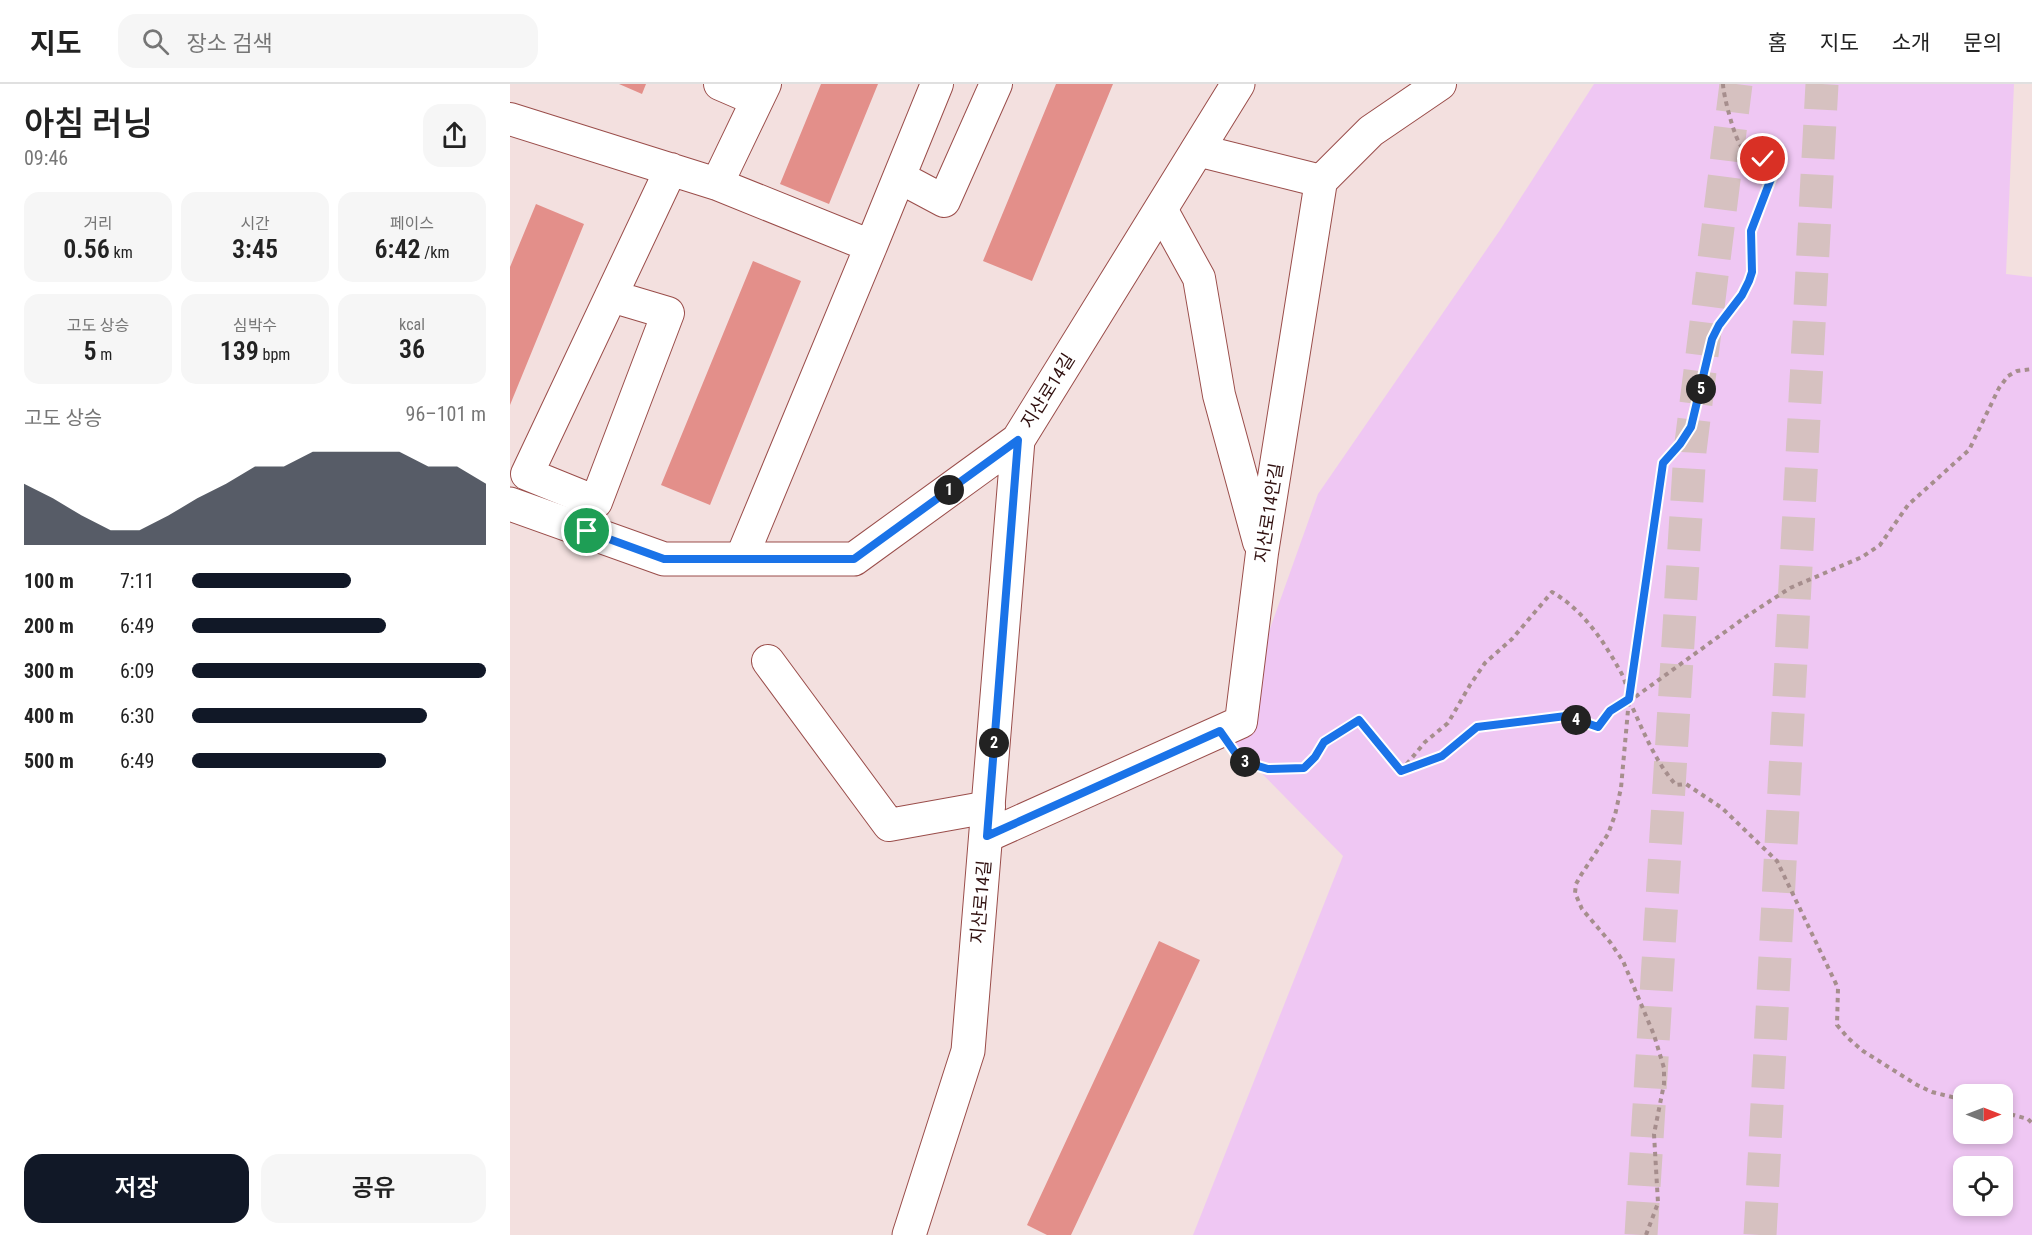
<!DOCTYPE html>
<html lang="ko">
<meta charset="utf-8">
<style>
body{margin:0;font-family:"Roboto Condensed","Noto Sans KR",sans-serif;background:#f6f6f6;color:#222;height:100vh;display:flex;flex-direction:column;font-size:22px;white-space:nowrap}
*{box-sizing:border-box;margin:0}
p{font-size:20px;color:#767676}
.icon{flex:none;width:33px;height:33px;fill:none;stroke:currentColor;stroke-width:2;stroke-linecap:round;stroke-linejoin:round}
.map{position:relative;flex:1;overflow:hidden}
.details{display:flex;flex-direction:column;background:#fff;width:510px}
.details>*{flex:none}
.needle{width:39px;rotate:90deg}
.controls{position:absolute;left:1443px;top:1000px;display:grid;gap:12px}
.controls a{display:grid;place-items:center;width:60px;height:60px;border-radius:12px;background:#fff;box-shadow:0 3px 9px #0003;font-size:30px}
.pin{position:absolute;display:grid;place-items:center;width:51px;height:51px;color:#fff;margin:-26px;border:3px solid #fff;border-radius:50%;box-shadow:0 2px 6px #0007}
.km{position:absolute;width:30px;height:30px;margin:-15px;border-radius:50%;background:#222;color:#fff;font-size:16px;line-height:30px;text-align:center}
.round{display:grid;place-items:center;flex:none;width:63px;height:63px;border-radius:18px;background:#f6f6f6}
.headline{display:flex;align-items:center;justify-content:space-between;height:102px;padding:0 24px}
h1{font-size:33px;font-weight:600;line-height:45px}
.metrics{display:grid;grid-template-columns:repeat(3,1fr);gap:9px;height:102px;padding:6px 24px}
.metrics div{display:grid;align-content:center;border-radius:15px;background:#f6f6f6;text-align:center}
.metrics b{font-size:26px;font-weight:600}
.metrics small{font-size:16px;font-weight:400}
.metrics p{font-size:16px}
.chart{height:168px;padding:12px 24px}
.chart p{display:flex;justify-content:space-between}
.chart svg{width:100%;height:108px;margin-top:6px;fill:#111827;opacity:.7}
.cta{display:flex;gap:12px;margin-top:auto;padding:12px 24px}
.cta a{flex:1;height:69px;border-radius:18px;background:#111827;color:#fff;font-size:24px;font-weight:600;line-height:69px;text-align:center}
.cta a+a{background:#f6f6f6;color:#222}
ul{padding:0 24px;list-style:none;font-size:20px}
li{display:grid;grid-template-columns:96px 72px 1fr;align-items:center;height:45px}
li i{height:15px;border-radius:8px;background:#111827}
header{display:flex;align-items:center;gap:36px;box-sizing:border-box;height:84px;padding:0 30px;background:#fff;border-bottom:2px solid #e0e0e0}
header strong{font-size:28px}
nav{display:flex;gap:33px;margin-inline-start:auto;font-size:21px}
.search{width:420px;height:54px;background:#f6f6f6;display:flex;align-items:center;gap:15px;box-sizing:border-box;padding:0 21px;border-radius:18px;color:#767676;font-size:22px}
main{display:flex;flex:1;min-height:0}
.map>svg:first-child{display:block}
</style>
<header>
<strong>지도</strong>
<div class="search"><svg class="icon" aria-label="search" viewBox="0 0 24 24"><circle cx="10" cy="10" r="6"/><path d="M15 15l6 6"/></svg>장소 검색</div>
<nav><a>홈</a><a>지도</a><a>소개</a><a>문의</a></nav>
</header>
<main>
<section class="details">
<div class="headline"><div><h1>아침 러닝</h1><p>09:46</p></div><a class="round"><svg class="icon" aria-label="share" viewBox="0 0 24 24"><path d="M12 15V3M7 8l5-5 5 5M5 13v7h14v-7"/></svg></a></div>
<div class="metrics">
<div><p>거리</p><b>0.56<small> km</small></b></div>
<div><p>시간</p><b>3:45</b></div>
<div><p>페이스</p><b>6:42<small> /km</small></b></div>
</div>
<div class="metrics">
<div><p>고도 상승</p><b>5<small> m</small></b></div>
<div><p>심박수</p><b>139<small> bpm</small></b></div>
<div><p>kcal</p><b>36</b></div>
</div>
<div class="chart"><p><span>고도 상승</span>96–101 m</p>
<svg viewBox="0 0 160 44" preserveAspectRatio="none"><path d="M0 44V19L10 25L20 32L30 38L40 38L50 32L60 25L70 19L80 12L90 12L100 6L110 6L120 6L130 6L140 12L150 12L160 19V44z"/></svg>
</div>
<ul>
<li><b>100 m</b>7:11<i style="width:54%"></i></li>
<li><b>200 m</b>6:49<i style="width:66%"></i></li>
<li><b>300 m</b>6:09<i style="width:100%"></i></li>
<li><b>400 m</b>6:30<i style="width:80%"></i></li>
<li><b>500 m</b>6:49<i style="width:66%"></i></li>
</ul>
<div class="cta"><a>저장</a><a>공유</a></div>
</section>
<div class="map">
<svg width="1522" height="1151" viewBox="0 0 1522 1151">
<rect width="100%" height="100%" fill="#f3e0df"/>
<!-- green -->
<path fill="#efc7f3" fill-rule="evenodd" d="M1084,0h420l-8,190 26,3v958h-839l150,-379 -113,-115 88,-247 182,-264zM1454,1011h38v39h-38zM1454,1083h38v39h-38z"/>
<!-- building -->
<path fill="#e38f8a" d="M109,0h27l-4,10z
M311,0h57l-49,120 -49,-20z
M546,0h57l-81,197 -49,-20z
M26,120l48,20 -74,181v-138z
M243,177l48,20 -91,224 -49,-20z
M649,857l41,19 -129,275h-24l-20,-10z"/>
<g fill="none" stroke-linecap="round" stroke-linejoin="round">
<!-- secondary-tunnel -->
<path stroke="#d6c1c0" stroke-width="33" stroke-dasharray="33 16" stroke-linecap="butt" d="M1131,1151l49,-784 46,-367
M1250,1151l62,-1151"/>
<!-- minor casing -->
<g stroke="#9a4d4a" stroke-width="34">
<path id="minor" d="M210,0l37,16
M0,35l207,65 48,-100
M687,66l124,31
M389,93l45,24 52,-117
M207,100l154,62 66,-162
M651,125l38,69 20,117 40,147
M101,212l57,17 -72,189 -69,-28 144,-305
M231,475l130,-313
M258,577l121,164 100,-18
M477,752l254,-114 21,-169 59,-372 50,-50 69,-47"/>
</g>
<!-- tertiary casing -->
<g stroke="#9a4d4a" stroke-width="35">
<path id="tertiary" d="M0,420l154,55h190l164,-119
M399,1151l59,-184 50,-611 220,-356"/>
</g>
<!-- path -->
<path stroke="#a68e8d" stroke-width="4" stroke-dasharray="4.5 4.5" stroke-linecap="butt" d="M1119,616c14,30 25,60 47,85l10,-1 36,24 55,53 61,127 -1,37 11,13 15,13 54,34 15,7 32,8
M726,670c14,20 47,15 68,14l11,-11 9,-15 35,-22 42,51 41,-15 35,-29 89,-11 32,11 12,-16 19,-11
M891,687l24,-29 23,-19 22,-38 15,-22 27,-24 40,-47c30,17 51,48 67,77 6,9 8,21 12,31l116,-84 43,-28 72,-31 18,-12 28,-40 61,-55 30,-62 9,-12 9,-5 15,-2
M1492,1028l26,7 4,4
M1136,1151l12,-32 -4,-69 10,-50v-16l-10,-33 -31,-74 -13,-19 -28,-33 -7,-16 1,-9 5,-9 27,-41 7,-19 6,-27 8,-89 34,-236c10,-11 21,-22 28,-36 13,-28 9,-61 22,-89 9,-21 29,-37 37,-58 5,-16 -3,-34 2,-50 4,-16 25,-51 17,-65 -8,-7 -19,-11 -27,-18 -7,-6 -19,-53 -19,-63"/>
<!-- minor -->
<use href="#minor" stroke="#fff" stroke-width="32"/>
<!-- tertiary -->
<use href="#tertiary" stroke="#fff" stroke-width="33"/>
</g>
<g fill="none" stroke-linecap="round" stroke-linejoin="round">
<!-- route casing -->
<g stroke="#fff" stroke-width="12">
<path id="route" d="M77,447l77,28h190l164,-119 -31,396 233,-105 21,30 27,8 36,-1 11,-11 9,-15 35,-22 42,51 41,-15 35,-29 89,-11 32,11 12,-16 19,-12 34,-236 17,-19 11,-17 21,-88 7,-14 23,-30 7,-14 3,-9 -1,-41 21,-55v-8l-9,-9"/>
</g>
<!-- route -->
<use href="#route" stroke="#1a73e8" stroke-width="8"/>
</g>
<g text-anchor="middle" stroke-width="6" stroke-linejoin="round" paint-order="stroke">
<!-- street labels -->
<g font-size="18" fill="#311110" stroke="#fff">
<text transform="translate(538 307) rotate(-58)" y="6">지산로14길</text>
<text transform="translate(759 429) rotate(-81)" y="6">지산로14안길</text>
<text transform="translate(471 818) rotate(-85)" y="6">지산로14길</text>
</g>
</g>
</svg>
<div class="controls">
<a><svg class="needle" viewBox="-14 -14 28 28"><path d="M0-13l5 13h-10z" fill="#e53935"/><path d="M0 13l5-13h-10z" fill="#767676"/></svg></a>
<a><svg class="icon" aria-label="locate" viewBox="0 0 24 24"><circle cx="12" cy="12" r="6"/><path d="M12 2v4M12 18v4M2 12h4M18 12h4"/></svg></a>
</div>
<div class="pin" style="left:77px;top:447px;background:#1e9e55"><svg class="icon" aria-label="arrive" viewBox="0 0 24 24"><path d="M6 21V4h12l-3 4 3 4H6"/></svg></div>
<div class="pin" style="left:1253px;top:75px;background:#d93025"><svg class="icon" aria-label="check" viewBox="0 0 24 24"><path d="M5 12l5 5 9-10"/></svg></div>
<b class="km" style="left:439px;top:406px">1</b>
<b class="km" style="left:484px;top:659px">2</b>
<b class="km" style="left:735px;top:678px">3</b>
<b class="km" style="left:1066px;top:636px">4</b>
<b class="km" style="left:1191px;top:305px">5</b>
</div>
</main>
